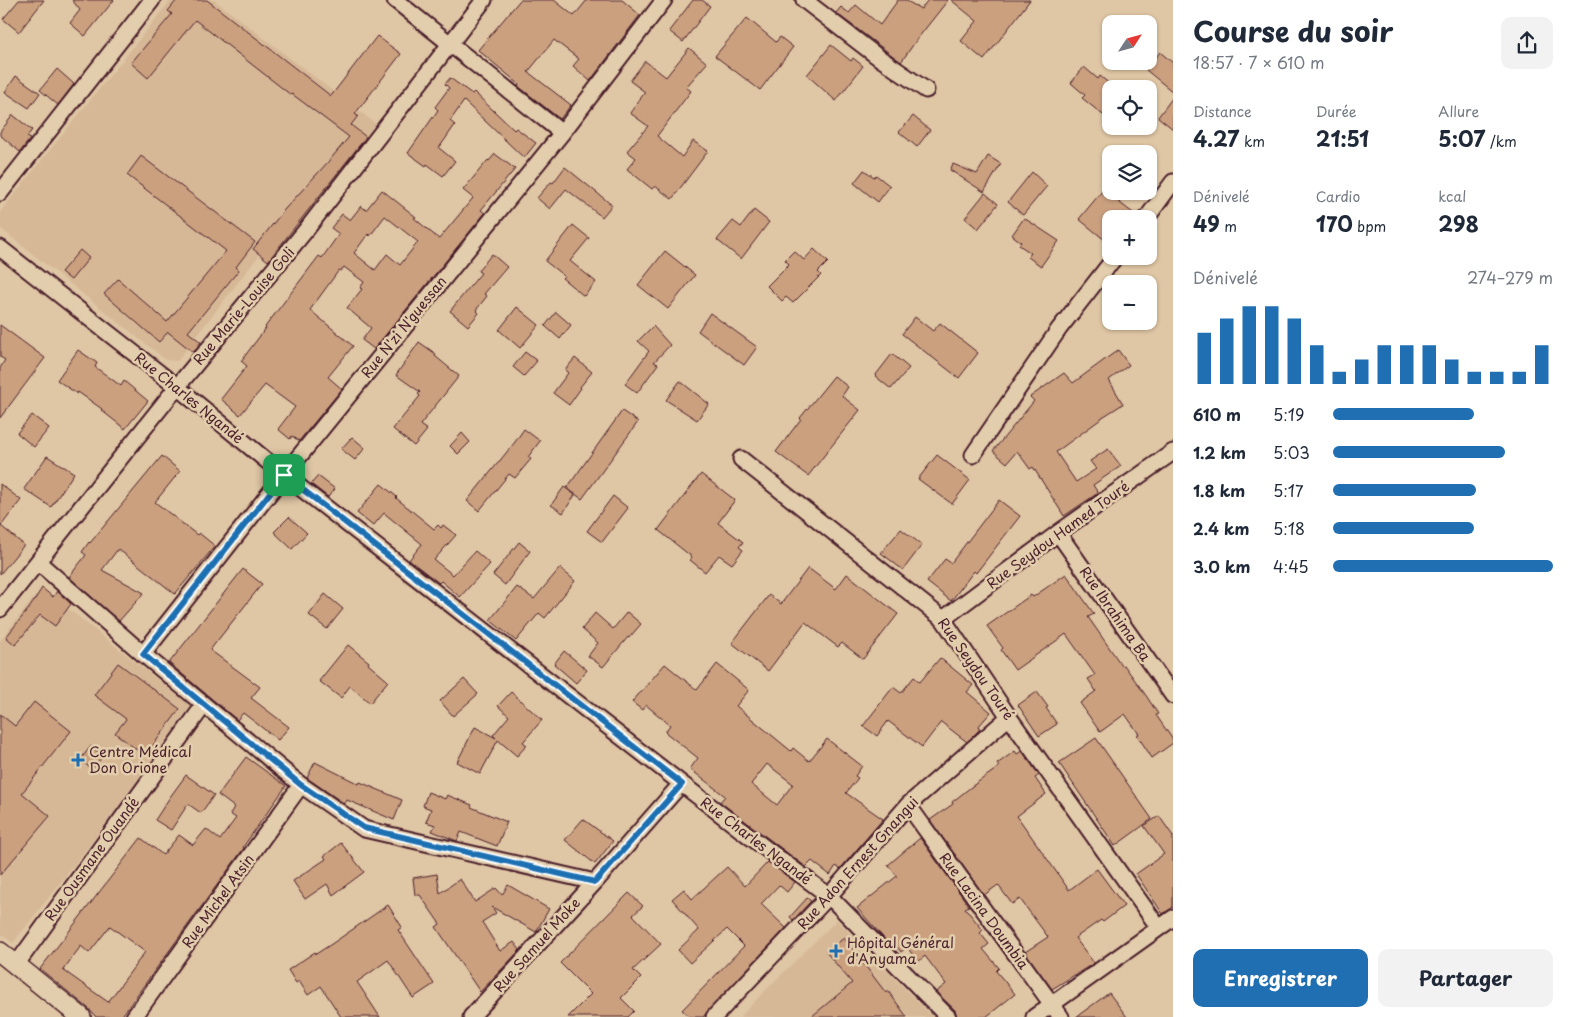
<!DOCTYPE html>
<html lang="fr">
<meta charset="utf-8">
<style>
body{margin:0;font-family:"Playpen Sans",sans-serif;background:#f2f2f3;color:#1f2937;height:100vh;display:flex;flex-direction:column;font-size:19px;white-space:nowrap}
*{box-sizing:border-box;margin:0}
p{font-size:16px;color:#747a83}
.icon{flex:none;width:28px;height:28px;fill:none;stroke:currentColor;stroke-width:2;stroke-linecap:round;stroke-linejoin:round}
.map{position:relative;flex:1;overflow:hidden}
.side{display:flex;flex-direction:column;background:#fff;width:400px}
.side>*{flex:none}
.needle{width:32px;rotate:54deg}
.buttons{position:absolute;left:1102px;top:15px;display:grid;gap:10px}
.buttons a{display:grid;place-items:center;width:55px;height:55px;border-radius:10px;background:#fff;box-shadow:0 1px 4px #0004;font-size:25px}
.pin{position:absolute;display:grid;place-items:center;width:42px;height:42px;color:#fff;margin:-21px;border-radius:10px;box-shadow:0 2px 8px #0006}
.round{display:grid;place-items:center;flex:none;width:52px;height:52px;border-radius:10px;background:#f2f2f3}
.summary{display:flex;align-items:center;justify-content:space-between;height:85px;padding:0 20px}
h1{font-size:28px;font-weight:700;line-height:38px}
.stats{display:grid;grid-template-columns:repeat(3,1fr);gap:8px;height:85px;padding:5px 20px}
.stats div{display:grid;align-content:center}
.stats b{font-size:21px;font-weight:700}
.stats small{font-size:14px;font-weight:400}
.stats p{font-size:14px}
.chart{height:140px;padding:10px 20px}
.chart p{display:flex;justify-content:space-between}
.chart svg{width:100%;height:90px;margin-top:5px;stroke:#1f6fb2;stroke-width:6}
.button{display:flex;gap:10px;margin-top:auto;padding:10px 20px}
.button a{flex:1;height:58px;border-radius:10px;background:#1f6fb2;color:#fff;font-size:20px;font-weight:700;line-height:58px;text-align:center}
.button a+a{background:#f2f2f3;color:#1f2937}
ul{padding:0 20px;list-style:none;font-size:16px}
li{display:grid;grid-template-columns:80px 60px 1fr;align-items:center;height:38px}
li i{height:12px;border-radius:6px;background:#1f6fb2}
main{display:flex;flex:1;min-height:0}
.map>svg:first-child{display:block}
</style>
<main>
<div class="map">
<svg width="1173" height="1017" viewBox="0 0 1173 1017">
<rect width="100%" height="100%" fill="#dfc6a4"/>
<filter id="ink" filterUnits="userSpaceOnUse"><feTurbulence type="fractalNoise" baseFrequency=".02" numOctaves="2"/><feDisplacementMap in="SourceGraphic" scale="10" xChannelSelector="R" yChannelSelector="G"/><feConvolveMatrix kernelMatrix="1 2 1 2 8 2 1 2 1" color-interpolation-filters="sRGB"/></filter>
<g filter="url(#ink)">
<!-- built -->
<path fill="#d6b897" d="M171,0h43l167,128 -108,137 -13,-11 -83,107 -11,-1 -166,-132v-16z
M42,588l154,122 -183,233 -13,-10v-292z
M837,920l96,97h-193l34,-35z"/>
<!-- building -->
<path fill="#cba07f" stroke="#4a1f2b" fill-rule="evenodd" d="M19,0h25l-25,32 -16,-13z
M72,0h42l-29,36 -15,-13 10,-13z
M177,0h30l124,96 46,-60 24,18 -46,60 3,2 -7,9 15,12 -98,124 -15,-12 31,-39 44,-48 21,-25 -57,-43 -1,1 -96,-75 -47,58 -17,-15 41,-49 -4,-3z
M520,0h34l20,16 13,-16h35l18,15 -50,66 -17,-15 6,-7 -25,-19 -26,32 43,33 -11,14 -42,-33 1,-2 -41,-34z
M693,0h9l8,6 -27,36 -14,-11z
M898,0h7l16,9 7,-9h20l-30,38 -17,24 -65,-49 5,-6 8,6 7,-8 24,20z
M951,0h79l-46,60 -23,-19 16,-20z
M747,18l29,24 4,-5 13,10 -33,43 -45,-34z
M831,45l20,16 2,-3 10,8 -27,35 -29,-26z
M689,48l18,15 -21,24 5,4 -34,45 25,21 11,-16 15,10 -36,48 -17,-13 -3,3 -25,-20 9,-11 -9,-7 21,-25 -18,-13 15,-21 -15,-11 15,-20 21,16z
M1160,52l13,11v29l-27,-22z
M1084,67l14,12 2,-3 11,9v20l-8,10 -21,-17 3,-3 -14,-12z
M57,69l17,15 -16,21 -18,-15z
M16,76l24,17 -11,15 -24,-16z
M450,78l22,16 2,-2 40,38 2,-2 20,15 -12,15 -60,-57 -14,20 5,4 -16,23 16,13 -12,15 -16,-12 -1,2 -18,-13 30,-43 -3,-3 14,-19 -4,-4z
M1173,97v32l-15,-12z
M13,115l19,15 -5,7 3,2 -10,13 -20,-17v-3z
M913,116l17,14 -13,17 -18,-15z
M495,154l20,15 -34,41 4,3 -111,136 -12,-9 9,-12 -24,-20 15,-19 -2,-1 4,-6 -20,-15 -3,4 -2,-1 -29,40 43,36 -25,31 14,12 -43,52 -7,-5 -2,3 -12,-10 17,-22 -30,-22 -25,30 -19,-16 26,-33 -6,-5 25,-33 -1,-1 54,-71 3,2 17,-24 -8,-6 11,-14 8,6 11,-14 5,4 16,-20 34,27 -2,1 25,21 34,-41 -10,-8 25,-30 1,1zM385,216l33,26 -18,23 -13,-11 -12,16 -21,-17 14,-19 2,2z
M141,156l114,86 -19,25 3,3 -51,62 13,10 -8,10 -25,-20 -9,10 -55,-48 14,-15 49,43 59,-71 -99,-76z
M988,156l13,8 -17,28 -34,-22 3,-6 24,10z
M565,167l47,38 -10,12 -36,-28 -16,20 -13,-11 14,-16 2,1z
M864,170l10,7 2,-2 14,11 -12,16 -24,-19z
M1032,172l15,14 -24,29 -15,-13z
M1103,190l34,26v3h-26v26l-32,-26z
M985,193l13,11 -20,25 -13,-11z
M754,210l15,12 -28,37 -24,-19 16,-19 8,6z
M1024,218l35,23 -18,25 -13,-9 3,-4 -12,-8 2,-3 -9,-7z
M573,225l16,13 -19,23 26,21 -12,14 -22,-18 2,-2 -19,-15z
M814,249l14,13 -10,10 3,3 -28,28 -7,-6 -4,4 -15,-15 22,-22 -4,-4 9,-9 10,9z
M80,250l9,8 -18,22 -10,-8z
M665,251l30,24 -27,34 -30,-24z
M492,254l15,13 -23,27 3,2 -11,14 3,3 -11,13 -18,-15 31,-38 -3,-2z
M517,307l22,18 -19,23 -21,-18z
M556,312l15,13 -11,14 -15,-13z
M710,313l47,34 -13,18 -46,-34z
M915,317l18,14 7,-8 38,30 -19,25 -57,-44z
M0,325l45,33 -45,60v-50l5,-8 -5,-3z
M653,326l17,19 -16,17 4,2 -21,29 -12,-9 24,-33 -11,-10z
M419,342l17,12 -1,2 24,20 -39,49 7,5 -13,16 -21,-17 27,-33 -2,-2 2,-2 -24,-17z
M78,350l19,13 -2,4 26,19 3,-5 24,20 -23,28 -24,-19 1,-1 -24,-17 -1,2 -20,-14z
M1118,350l11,15 -20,15 14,24 -22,14v1l-45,33 20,30 20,-13 -6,-8 18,-12 13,17 -28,19 5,8 -34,23 -31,-49 -3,2 -13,-18 -10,12 -14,-12 41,-50 -4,-4 34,-24 9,10z
M525,352l12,9 -13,15 -11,-9z
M892,354l17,14 -18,21 -16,-13z
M575,358l17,14 -12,15 1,1 -12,17 -16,-12 15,-20 -3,-3z
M834,376l14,11 -6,9 18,14 -52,66 -32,-24 25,-33 -1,-1z
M680,381l29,23 -12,16 -31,-20z
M622,411l16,11 -56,77 -15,-11z
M32,415l17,13 -15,19 -17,-14z
M524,429l16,12 -12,16 3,2 -16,19 -6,-4 -30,37 -12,-10 48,-59z
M462,433l8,9 -12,12 -8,-8z
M352,437l13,11 -10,12 -14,-11z
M937,455l33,25 -18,24 -34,-25z
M47,456l27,17 -23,34 -27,-18z
M162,456l18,15 -25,31 42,33 2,-2 16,13 -40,48 -57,-45 -16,21 42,23 -25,28 -50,-44 17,-22 -4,-3 7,-10 1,1z
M701,474l34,26 -17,23 25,19 -4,5 4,3 -11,14 -13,-9 -14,17 -15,-12 2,-3 -34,-27z
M318,476l17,13 -7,8 -17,-13z
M0,484l21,16 -20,26 23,19 -24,29z
M381,484l16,13 -1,1 38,31 4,-4 3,3 2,-3 13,10 -22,25 19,15 22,-24 15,13 -30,33 -19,-16 -2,2 -30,-23 13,-16 -38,-31 -11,13 -16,-13z
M564,487l11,8 -12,18 -12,-8z
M613,496l15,12 -26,34 -15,-11z
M999,500l21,16 -44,57 -2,-2 -23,30 -24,-19 18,-23 6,4z
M289,517l18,16 -15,16 -18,-17z
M901,529l21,16 -19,25 -22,-17z
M519,542l11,9 -25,34 -12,-10z
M560,568l15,13 -30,37 -6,-5 -23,28 -26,-21 27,-33 17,12z
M808,568l28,21 11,-15 51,40 -35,45 -21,-16 -4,4 -33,-25 -37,49 -36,-28 37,-48 12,9z
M243,569l19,15 -52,66 50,37 -9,11 38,29 -11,13 -35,-27 -6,7 -68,-57z
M1066,574l28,40 -6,3 34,49 2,-1 23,32 11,17 -2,1 17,25v3l-21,15 -15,-23 2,-1 -14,-20 -25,18 -20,-29 16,-12 -8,-12 7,-4 -29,-41 -51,36 -14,-20 2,-2 -16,-22 44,-31 2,2z
M42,588l11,9 4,-6 14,13 -16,22 -15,-11 -25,30 -9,-8 24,-30z
M325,594l18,15 -16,20 -18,-14z
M627,612l14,12 -12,14 -1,-1 -25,30 -15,-11 10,-13 -16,-14 13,-16 18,16z
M348,645l21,17 -1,2 20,17 -18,22 -20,-17 -9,12 -22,-17z
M564,651l23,19 -11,13 -22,-19z
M940,658l33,27 -6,7 24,20 -13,15 3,2 -2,1 -12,12 -26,-20 -19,25 -34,-26 -11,15 -14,-10 30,-39 8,6 13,-16 6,5z
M118,663l62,46 -35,47 -30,-23 11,-14 -32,-24z
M665,664l32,26 20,-26 32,26 -13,16 55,45 2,-3 16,13 18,-22 35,27 -7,10 3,2 -12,15 37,26 -43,50 -4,-3 -6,9 -18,-14 -6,6 -86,-65 5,-6 -35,-27 8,-11 -33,-26 5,-7 -24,-20 -4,5 -10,-8zM767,764l26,20 -16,21 -26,-21z
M464,679l14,15 -25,22 -13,-15z
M511,692l31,28 -19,22 4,3 -10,11 -19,-16 -18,34 -23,-12 18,-35 21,11 -3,-3 16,-19 -11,-10z
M1037,692l11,15 -2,1 11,16 -18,12 -21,-31z
M34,702l37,29 -49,62 28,23 -50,59v-161l15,12z
M1096,738l56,81 -37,27 -56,-83z
M91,746l12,10 -11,13 -12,-9z
M1015,751l2,3 5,-3 17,24 -4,3 11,16 -29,22 52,74 28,-21 27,37 -21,16 -2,-2 -26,18 19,25 -42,26 -27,-37 23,-15 -28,-38 -8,5 -14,-19 -14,10 -54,-75 23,-16 -1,-2 19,-15 28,-20 -2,-3z
M246,757l40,29 -43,61 1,1 -123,169h-25l-8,-9 -48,-39 101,-131 22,17 16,-20 14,10 13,-16 14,11 16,-22 -6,-4 4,-7 -16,-12zM110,926l35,26 -37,50 -45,-32 18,-24 8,7z
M315,762l44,22 1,-2 42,18 -8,20 -47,-20 -2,4 -38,-26z
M186,775l28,20 -13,18 -13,-9 -17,26 -16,-10 15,-23z
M428,792l17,7 2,-4 25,10 -1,2 36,15 -10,24 -36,-14 -4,9 -25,-10 3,-6 -9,-3 5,-13 -8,-3z
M1159,816l14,20v71l-10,7 -27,-40 28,-20 -20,-28z
M583,819l30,22 -18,23 -30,-24z
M920,838l49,68 -4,2 18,22 -3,3 9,11 -6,5 16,19 -3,3 19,23 -29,23h-29l-2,-7 -19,-18 10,-8 -21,-28 -7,6 -11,-15 -6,5 -9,-11 -3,3 -32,-36 40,-32 -9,-11z
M341,843l23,29 -31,23 -6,-11 -22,15 -12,-18 33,-22 -2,-3z
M768,862l27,20 -8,10 -8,-7 -18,19 25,24 -83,89h-13l-8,-7 62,-64 -17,-17 -37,34 -12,-13 21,-20 -27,-31 12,-10 8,10 35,-32 18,19z
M437,874l3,19 20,-14 15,23 21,-14 6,7 6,-10 41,24 -13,23 -44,-25 4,6 -14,9 18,29 14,-9 6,8 -40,42 -44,-65 4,-3 -20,-29h-5l-2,-17z
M629,893l14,13 -10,9 28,29 -28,26 8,8 -20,20 13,13 -6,6h-60l23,-23 -31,-31z
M807,898l4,3 -18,19 -3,-3z
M388,905l14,22 -4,3 36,54 -21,14 -25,-38 -31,22 23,35h-39l-20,-31 -13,9 -9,-14 -3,2 -8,-13 27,-18 1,2 17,-11z
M844,938l42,55 2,-2 19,26h-96l41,-34 -26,-31z
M1109,993l18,24h-51z"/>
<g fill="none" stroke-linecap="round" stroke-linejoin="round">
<!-- minor casing -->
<g stroke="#4a1f2b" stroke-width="19">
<path id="minor" d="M395,0l167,133
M804,0l74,57 48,33
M0,193l152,-193
M1146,219l27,-37
M0,248l177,139 107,88 456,354 89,67 119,121
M973,455l86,-126 57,-73
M741,459l202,160 66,98 150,211
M1058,533l115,163
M38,562l105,92 158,131 63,44 231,53
M0,609l177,-222 129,-157 178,-230
M943,619l115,-86 115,-81
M143,654l141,-179 278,-342 102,-133
M908,805l153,212
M16,965l188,-260
M134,1017l167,-232
M471,1017l124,-135 86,-98
M714,1017l115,-121 79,-91 101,-88
M1034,1017l139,-99"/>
</g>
<!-- tertiary casing -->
<g stroke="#4a1f2b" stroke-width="22">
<path id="tertiary" d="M0,952l81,65"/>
</g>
<!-- minor -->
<use href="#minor" stroke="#e2cdac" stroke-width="15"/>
<!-- tertiary -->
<use href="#tertiary" stroke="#e2cdac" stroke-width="19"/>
</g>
</g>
<g fill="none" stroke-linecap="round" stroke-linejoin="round" filter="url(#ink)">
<!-- route casing -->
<g stroke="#fff" stroke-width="10">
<path id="route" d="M284,475l398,309 -87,98 -231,-54 -63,-43 -158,-131z"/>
</g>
<!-- route -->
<use href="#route" stroke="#1f6fb2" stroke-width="6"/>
</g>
<!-- markers -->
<g fill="#1f6fb2" stroke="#e2cdac" stroke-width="2">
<path d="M75.5 752.5h5v5h5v5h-5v5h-5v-5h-5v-5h5z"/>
<path d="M833.5 943.5h5v5h5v5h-5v5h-5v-5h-5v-5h5z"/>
</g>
<g text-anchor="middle" stroke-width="5" stroke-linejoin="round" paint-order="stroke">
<!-- street labels -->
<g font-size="14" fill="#4a1f2b" stroke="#e2cdac">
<text transform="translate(244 306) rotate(-50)" y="5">Rue Marie-Louise Goli</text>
<text transform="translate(404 327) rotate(-51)" y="5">Rue N'zi N'guessan</text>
<text transform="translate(189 398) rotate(39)" y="5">Rue Charles Ngandé</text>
<text transform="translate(1058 535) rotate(-36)" y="5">Rue Seydou Hamed Touré</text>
<text transform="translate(1115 614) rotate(55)" y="5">Rue Ibrahima Ba</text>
<text transform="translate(976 669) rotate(55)" y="5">Rue Seydou Touré</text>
<text transform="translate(756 841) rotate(37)" y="5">Rue Charles Ngandé</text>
<text transform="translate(92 859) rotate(-54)" y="5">Rue Ousmane Ouandé</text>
<text transform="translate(858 863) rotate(-48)" y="5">Rue Adon Ernest Gnangui</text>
<text transform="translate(218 901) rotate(-54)" y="5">Rue Michel Atsin</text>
<text transform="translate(984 911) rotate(54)" y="5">Rue Lacina Doumbia</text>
<text transform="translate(537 945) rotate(-48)" y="5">Rue Samuel Moke</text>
</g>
<!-- poi labels -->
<g font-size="14" fill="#4a1f2b" stroke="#e2cdac" text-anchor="start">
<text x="89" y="757">Centre Médical<tspan x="89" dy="16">Don Orione</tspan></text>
<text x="847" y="948">Hôpital Général<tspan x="847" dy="16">d'Anyama</tspan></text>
</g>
</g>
</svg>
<div class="buttons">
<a><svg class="needle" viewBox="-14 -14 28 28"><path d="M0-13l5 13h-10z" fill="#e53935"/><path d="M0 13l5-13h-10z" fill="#747a83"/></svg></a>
<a><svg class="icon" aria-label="locate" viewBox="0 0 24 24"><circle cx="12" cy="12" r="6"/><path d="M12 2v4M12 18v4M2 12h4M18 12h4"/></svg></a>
<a><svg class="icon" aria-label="layers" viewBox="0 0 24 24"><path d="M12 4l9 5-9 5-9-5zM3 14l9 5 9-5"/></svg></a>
<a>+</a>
<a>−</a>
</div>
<div class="pin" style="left:284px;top:475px;background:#1e9e55"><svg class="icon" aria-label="arrive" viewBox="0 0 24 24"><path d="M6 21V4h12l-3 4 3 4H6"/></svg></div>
</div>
<section class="side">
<div class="summary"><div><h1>Course du soir</h1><p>18:57 · 7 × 610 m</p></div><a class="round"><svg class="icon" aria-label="share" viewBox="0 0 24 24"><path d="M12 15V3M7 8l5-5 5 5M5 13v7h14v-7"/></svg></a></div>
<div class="stats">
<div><p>Distance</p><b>4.27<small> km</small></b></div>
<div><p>Durée</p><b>21:51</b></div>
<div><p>Allure</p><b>5:07<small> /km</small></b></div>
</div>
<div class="stats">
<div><p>Dénivelé</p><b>49<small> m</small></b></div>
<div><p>Cardio</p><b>170<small> bpm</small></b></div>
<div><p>kcal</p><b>298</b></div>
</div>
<div class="chart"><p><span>Dénivelé</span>274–279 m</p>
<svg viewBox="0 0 160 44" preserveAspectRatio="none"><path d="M5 44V19M15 44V12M25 44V6M35 44V6M45 44V12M55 44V25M65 44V38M75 44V32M85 44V25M95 44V25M105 44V25M115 44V32M125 44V38M135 44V38M145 44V38M155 44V25"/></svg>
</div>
<ul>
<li><b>610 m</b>5:19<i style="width:64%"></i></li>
<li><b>1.2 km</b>5:03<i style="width:78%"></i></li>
<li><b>1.8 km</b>5:17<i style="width:65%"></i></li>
<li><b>2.4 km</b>5:18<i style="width:64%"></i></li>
<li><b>3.0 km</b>4:45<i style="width:100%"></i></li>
</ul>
<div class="button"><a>Enregistrer</a><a>Partager</a></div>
</section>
</main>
